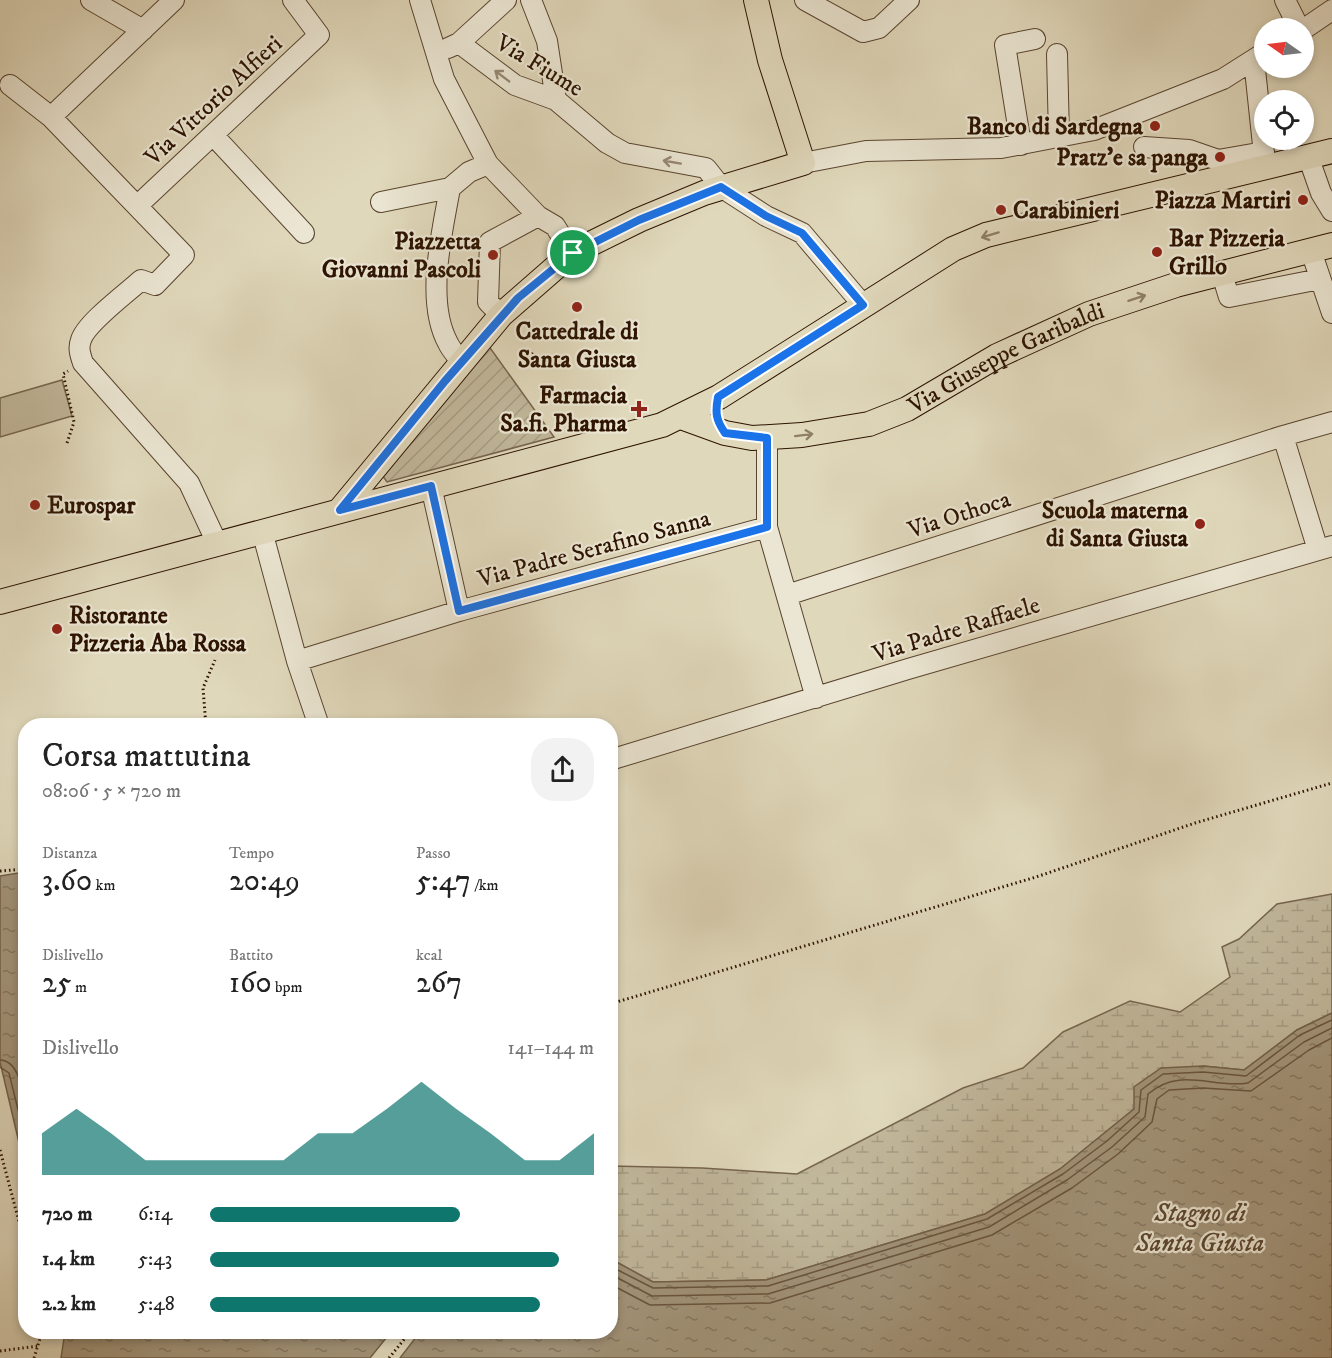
<!DOCTYPE html>
<html lang="it">
<meta charset="utf-8">
<style>
body{margin:0;font-family:"IM FELL DW Pica",serif;background:#f2f2f2;color:#222;height:100vh;display:flex;flex-direction:column;font-size:22px;white-space:nowrap}
*{box-sizing:border-box;margin:0}
p{font-size:20px;color:#767676}
.icon{flex:none;width:33px;height:33px;fill:none;stroke:currentColor;stroke-width:2;stroke-linecap:round;stroke-linejoin:round}
.map{position:relative;flex:1;overflow:hidden}
.sheet{position:absolute;left:18px;top:718px;width:600px;height:621px;display:flex;flex-direction:column;background:#fff;border-radius:24px;box-shadow:0 3px 9px #0003}
.sheet>*{flex:none}
.needle{width:39px;rotate:284deg}
.controls{position:absolute;left:1254px;top:18px;display:grid;gap:12px}
.controls a{display:grid;place-items:center;width:60px;height:60px;border-radius:50%;background:#fff;box-shadow:0 3px 9px #0003;font-size:30px}
.pin{position:absolute;display:grid;place-items:center;width:51px;height:51px;color:#fff;margin:-26px;border:3px solid #fff;border-radius:50%;box-shadow:0 2px 6px #0007}
.round{display:grid;place-items:center;flex:none;width:63px;height:63px;border-radius:24px;background:#f2f2f2}
.summary{display:flex;align-items:center;justify-content:space-between;height:102px;padding:0 24px}
h1{font-size:33px;font-weight:600;line-height:45px}
.stats{display:grid;grid-template-columns:repeat(3,1fr);gap:9px;height:102px;padding:6px 24px}
.stats div{display:grid;align-content:center}
.stats b{font-size:30px;font-weight:600}
.stats small{font-size:16px;font-weight:400}
.stats p{font-size:16px}
.chart{height:168px;padding:12px 24px}
.chart p{display:flex;justify-content:space-between}
.chart svg{width:100%;height:108px;margin-top:6px;fill:#0f766e;opacity:.7}
ul{padding:0 24px;list-style:none;font-size:20px}
li{display:grid;grid-template-columns:96px 72px 1fr;align-items:center;height:45px}
li i{height:15px;border-radius:8px;background:#0f766e}
.map>svg:first-child{display:block}
</style>
<div class="map">
<svg width="1332" height="1358" viewBox="0 0 1332 1358">
<defs>
<pattern id="wetland-marsh" width="20" height="14" patternUnits="userSpaceOnUse" patternTransform="scale(1.5)"><rect width="20" height="14" fill="#c1b79b"/><path d="M1 5h8M5 5V1M11 12h8M15 12V8" fill="none" stroke="#a69c84"/></pattern>
<pattern id="garden-furrows" width="10" height="10" patternUnits="userSpaceOnUse" patternTransform="scale(1.5)"><rect width="10" height="10" fill="#c1b79b"/><path d="M-1 1l2-2M0 10L10 0M9 11l2-2" fill="none" stroke="#a69c84"/></pattern>
<pattern id="water-ripples" width="26" height="14" patternUnits="userSpaceOnUse" patternTransform="scale(1.5)"><rect width="26" height="14" fill="#a3957b"/><path d="M2 4q2-2 4 0t4 0M15 11q2-2 4 0t4 0" fill="none" stroke="#857862"/></pattern>
</defs>
<rect width="100%" height="100%" fill="#e0d8bb"/>
<filter id="stains"><feTurbulence type="fractalNoise" baseFrequency=".00333" numOctaves="4"/><feColorMatrix values="0 0 0 0 .2 0 0 0 0 .09 0 0 0 0 .02 0 0 0 .5 -.17"/></filter>
<radialGradient id="worn" r=".72"><stop offset=".6" stop-color="#630" stop-opacity="0"/><stop offset="1" stop-color="#630" stop-opacity=".3"/></radialGradient>
<!-- wetland -->
<path fill="url(#wetland-marsh)" stroke="#76654e" stroke-width="1.5" d="M1332,894v119l-35,17 -53,40 -41,-4 -69,43 -74,60 -75,45 -219,66 -113,2 -42,-23v-93l91,2 95,6 166,-86 60,-20 40,-36 67,-31 50,11 50,-35 -8,-30 17,-8 38,-35z"/>
<!-- garden -->
<path fill="url(#garden-furrows)" stroke="#76654e" stroke-width="1.5" d="M488,345l66,92 -167,45 -7,-10z"/>
<!-- pitch -->
<path fill="#c1b79b" stroke="#76654e" stroke-width="1.5" d="M62,380l10,36 -72,21v-39z"/>
<!-- water -->
<path fill="url(#water-ripples)" stroke="#73614a" stroke-width="1.5" d="M25,872h1l-1,296 -25,-106v-186z
M1332,1013v345h-932l20,-26h190l1,-73 42,23 113,-2 219,-66 75,-45 74,-60v-22l27,-19 42,-2 41,4 53,-40z
M65,1332h326l-21,26h-309z"/>
<g fill="none" stroke-linecap="round" stroke-linejoin="round">
<!-- shore -->
<path stroke="#68543e" stroke-width="1.5" d="M0,1060c21,1 22,34 26,50
M0,1067l9,6 17,69
M610,1266l43,22 115,-2 219,-67 76,-45 44,-33 32,-29 2,-22 22,-16 40,-2 43,4 54,-41 32,-15
M610,1274l42,22 116,-2 221,-67 78,-47 45,-33 33,-30 3,-23c33,-28 64,-5 100,-11l56,-41 28,-14
M610,1284l40,21 120,-2 222,-68 80,-47 46,-34 34,-32 5,-23 12,-9 34,-2 48,3 58,-41 23,-12"/>
<!-- minor casing -->
<g stroke="#59442f" stroke-width="22">
<path id="minor" d="M91,0l52,30
M420,0l24,79 44,85 50,52 17,10 17,27
M531,0l16,41 9,59
M805,0l58,32 16,-4 30,-28
M1285,0l14,28
M1304,29l28,-19
M459,43l56,42 41,15 51,43 18,10 81,15 15,19 45,29 36,17 61,72
M448,48l11,-5 47,-43
M1057,54l2,83
M1254,60l11,104
M10,85l41,32 133,138 -29,30 -14,-5c-14,13 -55,43 -60,60 -3,8 -1,14 2,23l106,120 28,60
M51,117l123,-117
M213,135l91,98
M1021,145l-16,-100 30,-6
M1144,147l45,3 29,10 46,-8
M1308,156l13,37 11,18
M803,163l63,-12 135,-3 93,-18 129,-51 41,-26
M381,202l69,-14
M137,206l182,-171 -26,-35
M1311,251l21,62
M1222,274l7,23 91,-18
M501,315l-13,-13 2,-60 48,-26
M462,362c-5,-6 -11,-12 -14,-19 -23,-42 -6,-110 2,-155l19,-16 19,-8
M767,438v89l49,171
M431,486l28,125
M262,531l35,130 22,65
M1318,550l-35,-114 49,-14
M787,595l496,-159
M297,661l162,-50 308,-84
M610,760l298,-91 424,-123"/>
</g>
<!-- major casing -->
<g stroke="#2c1300" stroke-width="26">
<g id="major">
<path id="s1" d="M681,417l44,16 27,5 50,-3 67,-11 38,-15 90,-53 92,-42 87,-29 156,-40"/>
<path d="M340,510l161,-195 71,-62 67,-33 65,-27 99,-30 -33,-103 -14,-60"/>
<path d="M0,602l662,-177 57,-28 234,-148 33,-14 346,-84"/>
</g>
</g>
<!-- path -->
<path stroke="#2c1300" stroke-width="3" stroke-dasharray="1.5 3" stroke-linecap="butt" d="M519,366l14,-13
M67,443l7,-21 -11,-48 5,-3
M206,726l-3,-38 12,-28
M0,871l26,-2
M610,1004l426,-127 159,-54 137,-40
M0,1150l26,98
M0,1351l38,-5
M34,1358l8,-26
M389,1358l21,-26"/>
<!-- minor -->
<use href="#minor" stroke="#ebe6d3" stroke-width="20"/>
<!-- major -->
<use href="#major" stroke="#e0d8bb" stroke-width="24"/>
</g>
<!-- one-way arrows -->
<defs><path id="oneway-shaft" d="M-6 0H5M1.5-3L5.5 0L1.5 3" fill="none" stroke-width="1.6" stroke-linecap="round" stroke-linejoin="round" transform="scale(1.5)"/></defs>
<g stroke="#958774">
<use href="#oneway-shaft" transform="translate(502 76) rotate(-143)"/>
<use href="#oneway-shaft" transform="translate(672 162) rotate(-170)"/>
</g>
<g stroke="#8f7f67">
<use href="#oneway-shaft" transform="translate(990 235) rotate(163)"/>
<use href="#oneway-shaft" transform="translate(1137 298) rotate(-18)"/>
<use href="#oneway-shaft" transform="translate(804 435) rotate(-7)"/>
</g>
<g fill="none" stroke-linecap="round" stroke-linejoin="round">
<!-- route casing -->
<g stroke="#fff" stroke-width="12">
<path id="route" d="M721,187l45,29 36,17 61,72 -145,92c-3,16 -2,23 7,36l42,5v89l-308,84 -28,-125 -91,24 105,-129 73,-83 55,-45 66,-33z"/>
</g>
<!-- route -->
<use href="#route" stroke="#1a73e8" stroke-width="8"/>
</g>
<!-- markers -->
<g fill="#8f2418" stroke="#ebe6d3" stroke-width="2">
<circle cx="1155" cy="126" r="6"/>
<circle cx="1220" cy="157" r="6"/>
<circle cx="1303" cy="200" r="6"/>
<circle cx="1001" cy="210" r="6"/>
<circle cx="1157" cy="252" r="6"/>
<circle cx="493" cy="255" r="6"/>
<circle cx="577" cy="307" r="6"/>
<path d="M636 400h6v6h6v6h-6v6h-6v-6h-6v-6h6z"/>
<circle cx="35" cy="505" r="6"/>
<circle cx="1200" cy="524" r="6"/>
<circle cx="57" cy="629" r="6"/>
</g>
<g text-anchor="middle" stroke-width="4.5" stroke-linejoin="round" paint-order="stroke">
<!-- street labels -->
<g font-size="24" fill="#2c1300" stroke="#ebe6d3">
<text transform="translate(540 65) rotate(31)" y="8">Via Fiume</text>
<text transform="translate(213 100) rotate(-43)" y="8">Via Vittorio Alfieri</text>
<text dy="8" stroke="none"><textPath href="#s1" startOffset="345">Via Giuseppe Garibaldi</textPath></text>
<text transform="translate(959 514) rotate(-18)" y="8">Via Othoca</text>
<text transform="translate(594 548) rotate(-15)" y="8">Via Padre Serafino Sanna</text>
<text transform="translate(956 629) rotate(-17)" y="8">Via Padre Raffaele</text>
</g>
<!-- poi labels -->
<g font-size="24" font-weight="bold" fill="#2c1300" stroke="#ebe6d3" text-anchor="end">
<text x="1143" y="134">Banco di Sardegna</text>
<text x="1208" y="165">Pratz'e sa panga</text>
<text x="1291" y="208">Piazza Martiri</text>
<text x="1013" y="218" text-anchor="start">Carabinieri</text>
<text x="1169" y="246" text-anchor="start">Bar Pizzeria<tspan x="1169" dy="28">Grillo</tspan></text>
<text x="481" y="249">Piazzetta<tspan x="481" dy="28">Giovanni Pascoli</tspan></text>
<text x="577" y="339" text-anchor="middle">Cattedrale di<tspan x="577" dy="28">Santa Giusta</tspan></text>
<text x="627" y="403">Farmacia<tspan x="627" dy="28">Sa.fi. Pharma</tspan></text>
<text x="47" y="513" text-anchor="start">Eurospar</text>
<text x="1188" y="518">Scuola materna<tspan x="1188" dy="28">di Santa Giusta</tspan></text>
<text x="69" y="623" text-anchor="start">Ristorante<tspan x="69" dy="28">Pizzeria Aba Rossa</tspan></text>
</g>
<!-- water labels -->
<g font-size="26" font-style="italic" fill="#5c4731" stroke="#ebe6d3">
<text x="1200" y="1221">Stagno di<tspan x="1200" dy="30">Santa Giusta</tspan></text>
</g>
</g>
<rect width="100%" height="100%" filter="url(#stains)"/>
<rect width="100%" height="100%" fill="url(#worn)"/>
</svg>
<div class="controls">
<a><svg class="needle" viewBox="-14 -14 28 28"><path d="M0-13l5 13h-10z" fill="#e53935"/><path d="M0 13l5-13h-10z" fill="#767676"/></svg></a>
<a><svg class="icon" aria-label="locate" viewBox="0 0 24 24"><circle cx="12" cy="12" r="6"/><path d="M12 2v4M12 18v4M2 12h4M18 12h4"/></svg></a>
</div>
<div class="pin" style="left:573px;top:253px;background:#1e9e55"><svg class="icon" aria-label="arrive" viewBox="0 0 24 24"><path d="M6 21V4h12l-3 4 3 4H6"/></svg></div>
<section class="sheet">
<div class="summary"><div><h1>Corsa mattutina</h1><p>08:06 · 5 × 720 m</p></div><a class="round"><svg class="icon" aria-label="share" viewBox="0 0 24 24"><path d="M12 15V3M7 8l5-5 5 5M5 13v7h14v-7"/></svg></a></div>
<div class="stats">
<div><p>Distanza</p><b>3.60<small> km</small></b></div>
<div><p>Tempo</p><b>20:49</b></div>
<div><p>Passo</p><b>5:47<small> /km</small></b></div>
</div>
<div class="stats">
<div><p>Dislivello</p><b>25<small> m</small></b></div>
<div><p>Battito</p><b>160<small> bpm</small></b></div>
<div><p>kcal</p><b>267</b></div>
</div>
<div class="chart"><p><span>Dislivello</span>141–144 m</p>
<svg viewBox="0 0 160 44" preserveAspectRatio="none"><path d="M0 44V27L10 17L20 27L30 38L40 38L50 38L60 38L70 38L80 27L90 27L100 17L110 6L120 17L130 27L140 38L150 38L160 27V44z"/></svg>
</div>
<ul>
<li><b>720 m</b>6:14<i style="width:65%"></i></li>
<li><b>1.4 km</b>5:43<i style="width:91%"></i></li>
<li><b>2.2 km</b>5:48<i style="width:86%"></i></li>
</ul>
</section>
</div>
